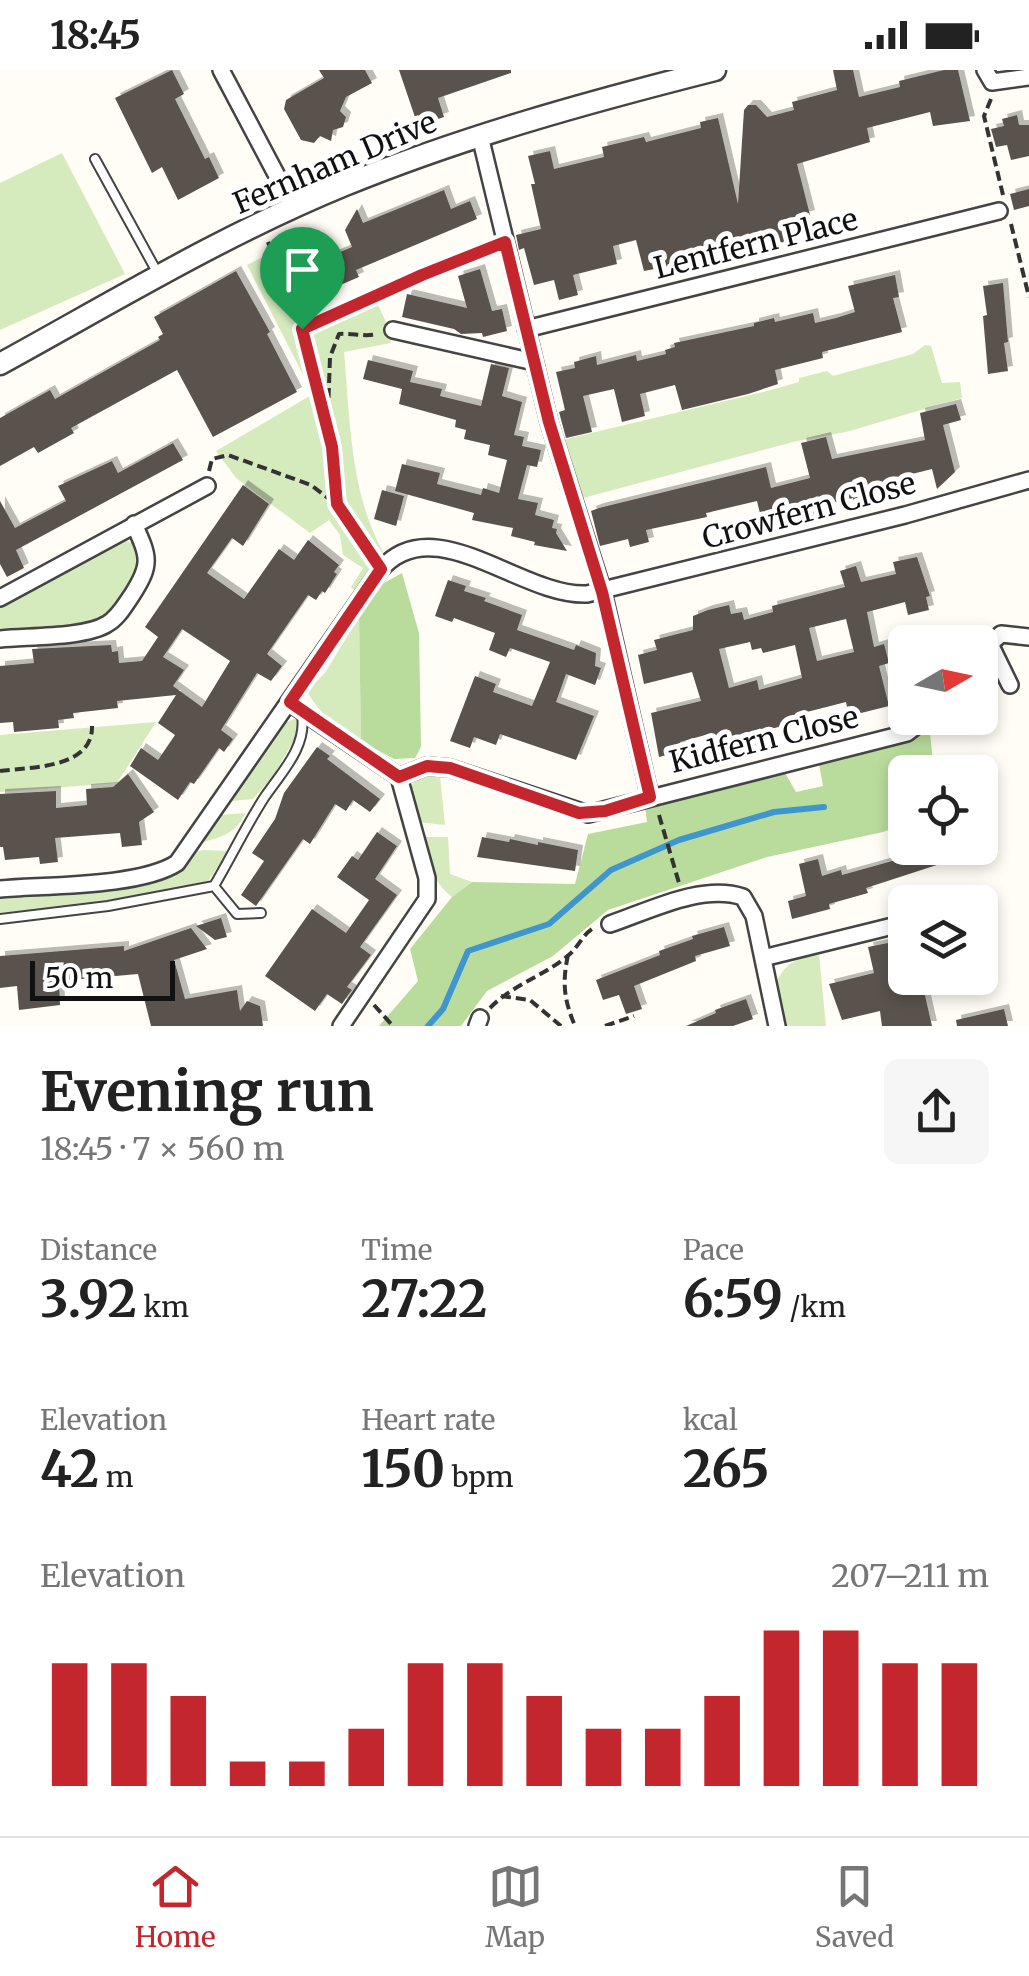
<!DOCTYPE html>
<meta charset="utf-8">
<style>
body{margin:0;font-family:Merriweather,serif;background:#f6f6f6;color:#222;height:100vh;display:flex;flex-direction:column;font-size:38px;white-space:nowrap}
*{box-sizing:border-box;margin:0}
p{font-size:32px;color:#767676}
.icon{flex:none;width:55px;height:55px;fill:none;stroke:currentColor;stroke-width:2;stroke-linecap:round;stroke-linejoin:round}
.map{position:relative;height:956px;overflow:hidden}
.drawer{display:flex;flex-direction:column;background:#fff;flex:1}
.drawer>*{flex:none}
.needle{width:65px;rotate:81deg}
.fabs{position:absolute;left:888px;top:555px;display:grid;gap:20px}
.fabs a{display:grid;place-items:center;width:110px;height:110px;border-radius:15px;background:#fff;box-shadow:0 5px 15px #0003;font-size:50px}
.scale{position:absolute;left:30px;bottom:25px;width:145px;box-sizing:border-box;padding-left:10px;border:5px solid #111;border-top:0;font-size:28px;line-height:35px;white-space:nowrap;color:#111;-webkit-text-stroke:8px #fff;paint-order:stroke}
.pin{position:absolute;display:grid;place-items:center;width:85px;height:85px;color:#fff;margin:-102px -42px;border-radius:50% 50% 50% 0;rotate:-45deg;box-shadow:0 0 10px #0007}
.pin .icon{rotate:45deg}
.round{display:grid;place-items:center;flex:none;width:105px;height:105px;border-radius:15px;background:#f6f6f6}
.headline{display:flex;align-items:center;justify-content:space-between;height:170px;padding:0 40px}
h1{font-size:55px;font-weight:700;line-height:75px}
.figures{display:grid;grid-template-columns:repeat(3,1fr);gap:15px;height:170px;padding:10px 40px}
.figures div{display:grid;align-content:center}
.figures b{font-size:50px;font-weight:700}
.figures small{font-size:28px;font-weight:400}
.figures p{font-size:28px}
.chart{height:280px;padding:20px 40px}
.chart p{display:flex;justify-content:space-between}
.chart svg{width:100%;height:180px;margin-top:10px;stroke:#c4262e;stroke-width:6}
.status{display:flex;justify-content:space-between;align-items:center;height:70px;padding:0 50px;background:#fff;direction:ltr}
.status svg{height:28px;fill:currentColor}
.tabs{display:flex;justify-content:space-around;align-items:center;height:140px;border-top:2px solid #e0e0e0;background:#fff;font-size:28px;color:#767676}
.tabs a{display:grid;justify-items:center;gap:5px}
.tabs .current{color:#c4262e}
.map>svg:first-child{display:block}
</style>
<div class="status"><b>18:45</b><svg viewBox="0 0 49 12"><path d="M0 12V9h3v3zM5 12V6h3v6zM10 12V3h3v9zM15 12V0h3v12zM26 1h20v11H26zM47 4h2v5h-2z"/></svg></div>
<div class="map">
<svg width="1029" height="956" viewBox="0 0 1029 956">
<defs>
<filter id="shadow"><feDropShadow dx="5" dy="-5" stdDeviation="0" flood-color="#0004"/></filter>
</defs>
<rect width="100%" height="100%" fill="#fffdf5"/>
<!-- green -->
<path fill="#d5ebbd" d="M62,83l63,121 -125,56v-147z
M278,179l32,69 63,-24 12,26 6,23 -47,9c6,67 6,140 39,200l-25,42 -7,-7 12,-19 -20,-13 -3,-20 -11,-15 -19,13 -74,-55 -20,-27 97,-57 -66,-129z
M925,275l6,1 11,37 18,-1 2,16 -116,34 -49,9 -214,57 -21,-58 209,-50 28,-8v-4l28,-7 6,5 80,-22z
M124,470l10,4 5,12 -3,17 -29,43 -18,7 -89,10v-28z
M359,547l2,124c-23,-12 -42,-27 -54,-50l18,-18z
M296,648l4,12 -27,46 -20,23 -21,2 31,-45 14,-29z
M156,652l-39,61 -117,9v-57z
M437,700l3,6 5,49 -28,-3 -7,-32 5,-12z
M245,743c-6,18 -25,26 -44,29l19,-27z
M422,767h26l2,37 22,8 -20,15c-20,-15 -24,-37 -30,-60z
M203,780l26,1 -21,30 -101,22 -107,10v-14l32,-2 70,-10 46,-2 25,-9 20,-24z
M819,885l7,71h-39l-10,-45c10,-20 21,-23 42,-26z"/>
<!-- forest -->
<path fill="#b9dc9c" d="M402,503l17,60 2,114 -6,11 -21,1 -33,-18 -2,-124 25,-34z
M930,663l4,39h-29v52l-22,8 -116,25 -159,53 -55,46 -66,35 -26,35h-82l39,-45 -8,-32 42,-52 20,-15 103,2 13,-50 59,-12 -2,-15 140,-34 11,19 27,-6 -4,-22z"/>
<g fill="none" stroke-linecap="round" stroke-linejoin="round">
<!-- stream -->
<path stroke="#3f96cf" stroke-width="6" d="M428,956l15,-17 25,-58 81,-27 62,-54 68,-30 95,-28 50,-5"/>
</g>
<!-- building -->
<path fill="#5a524d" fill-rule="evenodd" filter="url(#shadow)" d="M172,0l12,24 -9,5 30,60 4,-2 10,21 -41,22 -16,-33 -10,6 -37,-75z
M319,0h46l7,13 -26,14 -6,14 6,6 -3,10 -10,3 -2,11 -11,-5 -6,7 -13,-3 -17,-31 2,-9 38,-22z
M399,0h112v3l-73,25 6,19 -26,9z
M833,0h20l6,27 41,-10 -1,-6 45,-11h14l12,51 -37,5 -3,-14 -63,16 3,14 -73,22 13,51 -21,6 5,19 -20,4 -3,-10 -9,2 -1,-4 -31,9 2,6 -36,9 1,5 -53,10 -8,-31 -23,6 4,18 -44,11 5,20 -19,5 -5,-20 -20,5 -10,-37 -5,2 -3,-15 25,-6 -10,-45h4l-7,-28 22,-5 4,18 50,-12 -2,-10 42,-10 2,5 55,-14 -1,-6 18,-4 20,86 6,-94 4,-5h8l11,12 27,-7 -2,-8 45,-12z
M1017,45l2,10h10v31l-18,4 -4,-15 -11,2 -5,-18 13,-3 -2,-7z
M1029,119v17l-15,4 -4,-16z
M444,120l7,19 19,-8 7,18 -121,51 3,7 -54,23 -11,-28 58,-25 -7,-17 12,-21 6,14z
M480,199l12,42 10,-2 5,22 -24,6 -1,-4 -21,1 -7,-5 -52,-12 5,-23 60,14 -9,-32z
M236,201l34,61 -3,2 30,58 -84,45 -36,-67 -106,58 3,5 -36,20 -4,-6 -34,19v-48l50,-28 5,9 105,-59 -2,-3 5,-3 -9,-17z
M895,205l4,22 -6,1 9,34 -80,20 1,6 -48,12 3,14 -30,10 -66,16 -7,-25 -35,9 5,22 -23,6 -8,-33 -31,7 9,36 -26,6 -7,-26 6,-2 -9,-38 19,-4 -1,-6 22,-6 1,9 39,-10 1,6 29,-7 -1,-4 10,-3 -1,-4 80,-17v-3l20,-5 1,4 38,-9 2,10 21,-5 19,-6 -7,-26z
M1003,213l5,59 -4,1 4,28 -20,3 -5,-58 4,-1 -4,-29z
M368,290l45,11 -3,11 32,7 -2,7 41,10 10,-42 18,4 -7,28 20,6 -8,33 10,2 -2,9 19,4 -4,17 -10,-2 -9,34 20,4 -3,12 19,5 -2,8 5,1 -1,4 11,18 -33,-6 1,-3 -24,-6 2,-8 -41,-8 2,-7 -79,-22 7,-27 38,9 -3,11 44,11 2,-7 16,5 8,-33 -19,-5 2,-10 -26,-6 2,-9 -11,-3 1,-7 -57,-16 3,-15 -39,-10z
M956,334l5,16 -18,5 12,47 -18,17 -5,-20 -32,8 6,21 -20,6 -30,6 -3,-12 -37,9 3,10 -55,13 -7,-29 -51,12 1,4 -61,13 3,12 -19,5 -2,-8 -28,7 -9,-35 8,-3 167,-41 5,21 39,-10 -9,-35 25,-6 6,22 93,-19 -5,-27z
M173,373l10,17 -167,90 8,18 -17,9 -7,-13v-63l15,27 51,-27 -8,-15 54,-25 6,12z
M243,415l26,19 -26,42 -11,-8 -25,35 37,26 35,-50 15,11 14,-20 31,25 -5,7 3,2 -12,19 -3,-2 -6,9 -8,-5 -41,59 15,12 -11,15 -14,-8 -36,57 12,9 -9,13 -5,-4 -25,36 -4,-2 -12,18 -48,-34 11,-18 17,12 17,-25 -17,-12 18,-28 -59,6 1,7 -45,5 1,5 -16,2 1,8 -45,4 -1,-10 -13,1v-57l34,-3 -2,-14 79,-4 1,7 6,-1 1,12 23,-2 16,-24 -13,-10zM182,559l48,32 -28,46 -29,-21 11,-16 -21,-13z
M382,420l22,6 -8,30 -22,-7z
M917,487l13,39 -4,1 3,13 -21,5 -3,-13 -38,10 7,35 10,-3 5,19 -10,3 10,40 -40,10 -3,-14 -47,12 2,7 -34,9 3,16 -37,9 2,7 -17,5 -9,-33 -29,8 2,9 -23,6 -8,-44 50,-12 -9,-29 -48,12 -6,-29 19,-5 -3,-10 39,-10v-14l15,-6 21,-5 2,9 11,-2 2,8 29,-8 -1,-6 73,-19 -5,-16 16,-5 5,16 35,-8 -3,-12zM846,549l8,33 -37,9 -8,-33zM750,572l2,8 9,-2 2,5 32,-8 7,33 -43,12 -2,-10 -28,8 -10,-39z
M448,510l18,6 -2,5 22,7 -2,3 38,14 -5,15 57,20 2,-5 20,8 -1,13 6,2 -6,17 -29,-11 -10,28 38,14 -18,44 -76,-26 -4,11 -22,-8 -4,11 -20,-7 25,-65 21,8 -3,8 39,14 18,-44 -40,-14 -4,9 -17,-7 6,-17 -41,-15 -2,4 -17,-6z
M317,677l13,9 -3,3 53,40 -10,13 -17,-12 -7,11 -11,-7 -25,40 -7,-5 -47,67 -15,-11 23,-34 -12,-8 23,-34 9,-26z
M128,704l26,38 -15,10 3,23 -20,2 -2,-14 -65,5 3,24 -18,2 -1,-7 -34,3 -2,-13h-3v-53l56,-3v17l31,-3 -1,-16 27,-2z
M377,762l20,14 -22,33 22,16 -37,52 11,8 -24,32 5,3 -4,5 -6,9 -15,-10 -12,17 -50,-35 47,-67 34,24 23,-33 -32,-23 15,-21 6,4z
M482,767l27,5 1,-3 28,6v-3l40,8 -3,21 -98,-14z
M928,778h14l4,14 -80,26 2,5 -39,11 1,5 -38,10 -4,-18 18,-5 -7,-32 19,-5 4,17 19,-6 1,5 61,-17 -1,-4z
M221,848l6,19 -12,3 -19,-14z
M724,857l6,19 -35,10 1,5 -62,25 8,23 -16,5 -7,-19 -16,5 -7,-20 64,-25 -1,-4 34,-12 -1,-3z
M191,858l16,21 -33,11 11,39 52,-9 3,21 7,-10 13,5 3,20h-112l-13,-52 -79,7 1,24 -41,5 -2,-24 -17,2v-32l124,-10v5z
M893,872l7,31 5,-1v6h16l11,48h-50l-2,-15 -38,9 -13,-36 45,-11 -6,-26z
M746,929l7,20 -20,7h-47l30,-13 -1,-3z
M1004,939l4,17h-51l-1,-6z"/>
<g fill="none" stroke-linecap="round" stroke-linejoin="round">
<!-- service casing -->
<g stroke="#444" stroke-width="12">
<path id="service" d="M95,89l62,113
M214,816c17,-29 32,-60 50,-88 17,-25 43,-51 38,-83
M0,849l108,-13 106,-20 23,28 24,-1"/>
</g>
<!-- minor casing -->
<g stroke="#444" stroke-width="20">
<path id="minor" d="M221,0l73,138
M985,0l7,12 37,-5
M480,66l69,286 54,170 47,205
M526,259l473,-118
M393,260l141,32
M0,528l207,-112
M0,569c27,-3 85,-1 107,-15 11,-6 18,-19 25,-29 20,-31 17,-38 2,-71
M1010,615l-20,-41 11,-10 28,3
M290,633l109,74 28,-11 23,2 138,46 319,-81 16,-12
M0,819c46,-4 140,-2 177,-26l204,-294c54,-61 140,28 206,25l318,-79 124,-35
M610,854c39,-13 92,-41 133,-27l11,19 23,110
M763,888l142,-35
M341,956l86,-127v-21l-28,-101
M477,956l3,-8"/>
</g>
<!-- tertiary casing -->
<g stroke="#444" stroke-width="25">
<path id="tertiary" d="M0,294c113,-62 225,-130 345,-179 120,-49 244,-83 370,-115"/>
</g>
<!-- path -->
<path stroke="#333" stroke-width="4" stroke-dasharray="10 5" stroke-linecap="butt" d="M991,29l-7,17 19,79
M1011,154l18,73
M268,172l33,87 190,-82
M301,259l31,118 5,58 34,50
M328,343l2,-56 9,-23c14,-1 25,3 39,0
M209,401l3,-12 16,-4 83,30 26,20
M0,701c30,-4 93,-2 92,-45
M659,745l20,68
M568,885c-6,28 -4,45 7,71
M501,926l29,4 31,26
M374,935l19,21
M490,938c23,-24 57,-33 81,-55 8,-8 12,-18 21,-24
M605,956l29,-10"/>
<!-- service -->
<use href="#service" stroke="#fff" stroke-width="8"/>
<!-- minor -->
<use href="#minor" stroke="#fff" stroke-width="15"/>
<!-- tertiary -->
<use href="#tertiary" stroke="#fff" stroke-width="20"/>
</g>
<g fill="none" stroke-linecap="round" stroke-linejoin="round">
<!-- route casing -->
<g stroke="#fff" stroke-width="20">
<path id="route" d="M505,172l44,180 53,170 48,205 -45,14 -26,2 -129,-45 -23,-2 -28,11 -109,-75 91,-133 -44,-65 -5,-57 -30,-118 120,-54z"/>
</g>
<!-- route -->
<use href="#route" stroke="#c4262e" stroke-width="12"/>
</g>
<g text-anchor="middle" stroke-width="10" stroke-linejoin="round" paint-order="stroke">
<!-- street labels -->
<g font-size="30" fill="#111" stroke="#fff">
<text transform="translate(335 93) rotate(-23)" y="10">Fernham Drive</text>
<text transform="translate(756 174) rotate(-14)" y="10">Lentfern Place</text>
<text transform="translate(809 441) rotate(-15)" y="10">Crowfern Close</text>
<text transform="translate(764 670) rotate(-14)" y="10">Kidfern Close</text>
</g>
</g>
</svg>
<div class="fabs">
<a><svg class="needle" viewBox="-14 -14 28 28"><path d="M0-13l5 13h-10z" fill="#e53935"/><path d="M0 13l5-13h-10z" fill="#767676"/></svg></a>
<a><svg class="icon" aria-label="locate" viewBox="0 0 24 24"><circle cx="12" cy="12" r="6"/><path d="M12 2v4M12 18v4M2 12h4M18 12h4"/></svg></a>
<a><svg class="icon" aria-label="layers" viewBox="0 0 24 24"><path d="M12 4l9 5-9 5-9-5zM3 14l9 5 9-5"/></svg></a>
</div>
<div class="scale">50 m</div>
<div class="pin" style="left:302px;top:259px;background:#1e9e55"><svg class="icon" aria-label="arrive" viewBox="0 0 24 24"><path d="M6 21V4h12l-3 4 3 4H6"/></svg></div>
</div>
<section class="drawer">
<div class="headline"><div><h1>Evening run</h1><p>18:45 · 7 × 560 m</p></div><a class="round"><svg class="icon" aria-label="share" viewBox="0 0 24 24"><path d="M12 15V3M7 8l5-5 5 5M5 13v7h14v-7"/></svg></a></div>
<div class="figures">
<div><p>Distance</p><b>3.92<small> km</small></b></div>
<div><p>Time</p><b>27:22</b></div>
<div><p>Pace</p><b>6:59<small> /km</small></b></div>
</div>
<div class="figures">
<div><p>Elevation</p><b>42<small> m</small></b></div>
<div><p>Heart rate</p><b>150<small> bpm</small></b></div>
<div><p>kcal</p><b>265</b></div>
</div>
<div class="chart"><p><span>Elevation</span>207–211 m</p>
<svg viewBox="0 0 160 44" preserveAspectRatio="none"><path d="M5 44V14M15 44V14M25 44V22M35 44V38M45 44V38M55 44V30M65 44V14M75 44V14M85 44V22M95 44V30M105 44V30M115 44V22M125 44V6M135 44V6M145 44V14M155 44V14"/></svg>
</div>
</section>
<nav class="tabs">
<a class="current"><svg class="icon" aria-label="home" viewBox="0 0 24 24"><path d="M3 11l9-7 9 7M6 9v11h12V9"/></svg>Home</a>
<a><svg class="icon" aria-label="map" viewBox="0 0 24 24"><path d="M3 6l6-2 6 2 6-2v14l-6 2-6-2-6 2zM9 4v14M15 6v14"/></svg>Map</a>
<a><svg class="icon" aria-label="saved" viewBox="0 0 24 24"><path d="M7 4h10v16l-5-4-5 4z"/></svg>Saved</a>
</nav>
